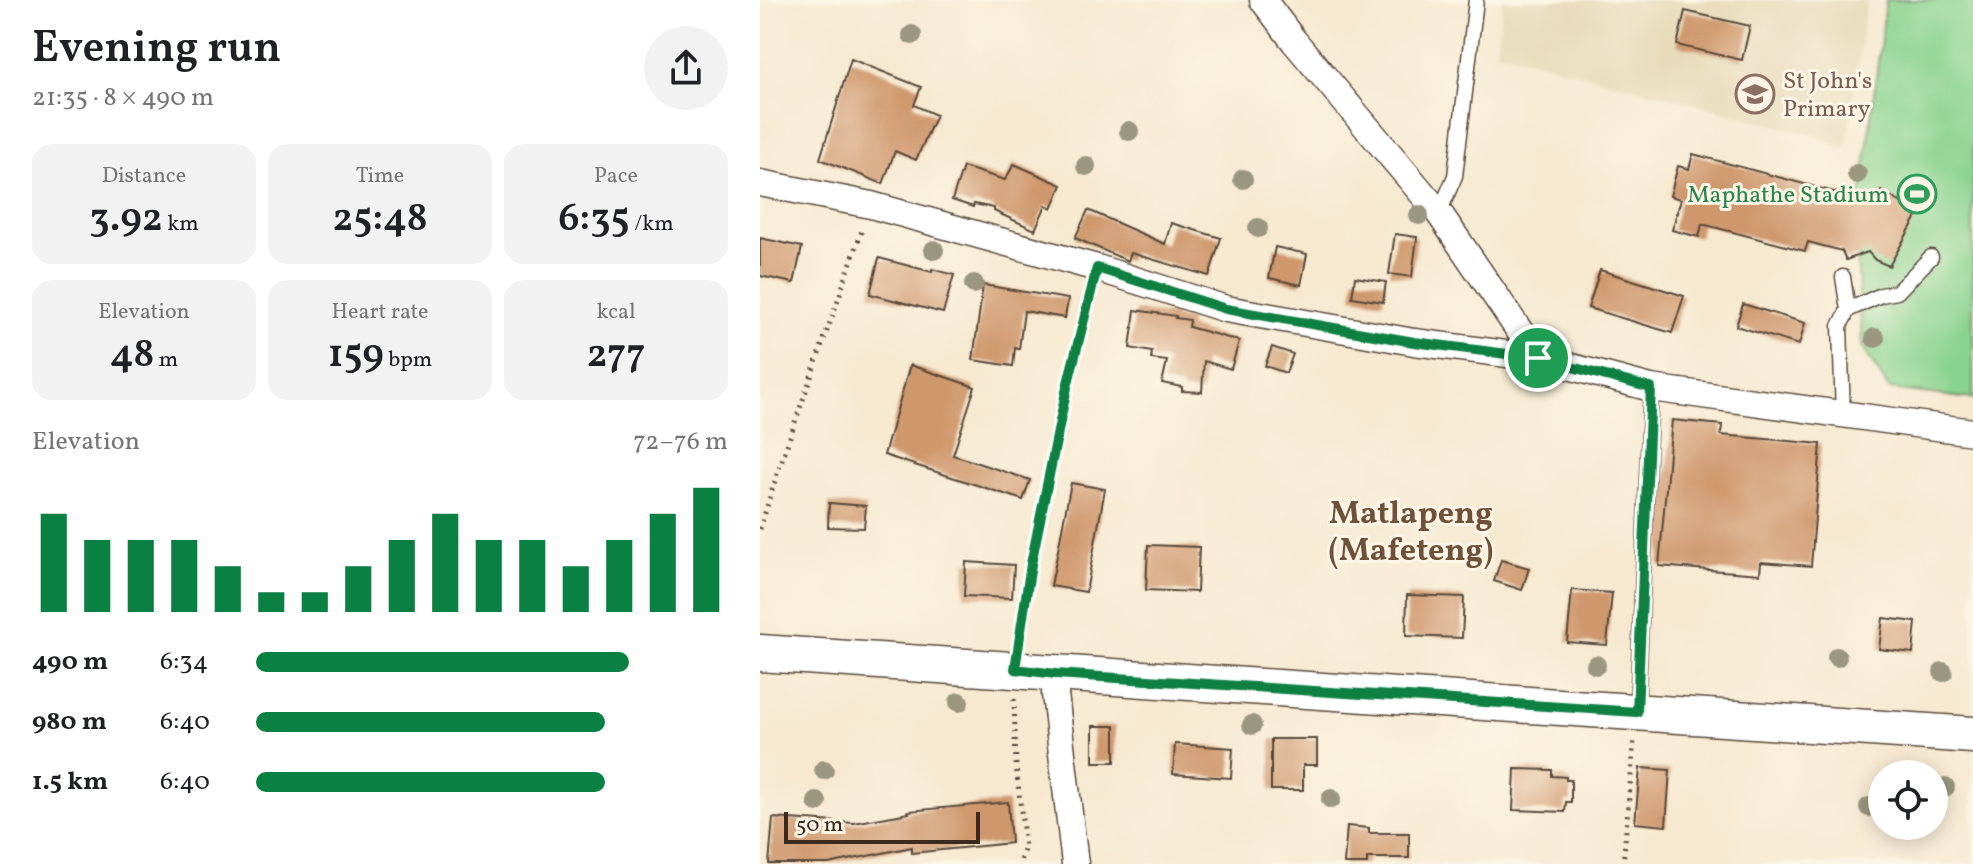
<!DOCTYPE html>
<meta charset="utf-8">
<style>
body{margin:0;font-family:Vollkorn,serif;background:#f2f2f2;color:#202124;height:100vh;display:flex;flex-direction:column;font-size:30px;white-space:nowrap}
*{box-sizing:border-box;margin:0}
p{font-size:26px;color:#757577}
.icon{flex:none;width:44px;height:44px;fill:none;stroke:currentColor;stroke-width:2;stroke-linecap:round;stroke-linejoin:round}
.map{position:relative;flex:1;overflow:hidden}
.details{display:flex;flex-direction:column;background:#fff;width:760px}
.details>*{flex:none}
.fabs{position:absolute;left:1108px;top:760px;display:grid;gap:16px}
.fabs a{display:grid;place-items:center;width:80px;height:80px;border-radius:50%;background:#fff;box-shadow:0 4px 20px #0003;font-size:40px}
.scale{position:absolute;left:24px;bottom:20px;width:196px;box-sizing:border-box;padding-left:8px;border:4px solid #3b2a1e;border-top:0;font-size:22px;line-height:28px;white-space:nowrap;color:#3b2a1e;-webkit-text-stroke:6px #fcf5e5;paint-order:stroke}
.pin{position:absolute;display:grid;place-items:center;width:68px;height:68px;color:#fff;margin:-34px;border:4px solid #fff;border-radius:50%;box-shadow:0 2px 8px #0007}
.round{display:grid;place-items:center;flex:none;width:84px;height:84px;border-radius:42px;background:#f2f2f2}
.headline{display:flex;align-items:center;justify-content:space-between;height:136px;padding:0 32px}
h1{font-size:44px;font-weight:600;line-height:60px}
.figures{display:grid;grid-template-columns:repeat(3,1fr);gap:12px;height:136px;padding:8px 32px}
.figures div{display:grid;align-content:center;border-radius:20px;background:#f2f2f2;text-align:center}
.figures b{font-size:40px;font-weight:600}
.figures small{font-size:22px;font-weight:400}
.figures p{font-size:22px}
.chart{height:224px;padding:16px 32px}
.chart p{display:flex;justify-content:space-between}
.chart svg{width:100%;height:144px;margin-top:8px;stroke:#0b8043;stroke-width:6}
ul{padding:0 32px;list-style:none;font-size:26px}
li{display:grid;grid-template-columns:128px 96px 1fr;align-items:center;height:60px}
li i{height:20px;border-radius:10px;background:#0b8043}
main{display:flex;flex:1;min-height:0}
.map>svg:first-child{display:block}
</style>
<main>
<section class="details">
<div class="headline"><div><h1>Evening run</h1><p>21:35 · 8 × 490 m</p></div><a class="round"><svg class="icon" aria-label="share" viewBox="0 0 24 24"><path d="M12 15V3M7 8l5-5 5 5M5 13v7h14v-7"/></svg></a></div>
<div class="figures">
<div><p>Distance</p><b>3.92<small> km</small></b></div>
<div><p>Time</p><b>25:48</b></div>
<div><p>Pace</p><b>6:35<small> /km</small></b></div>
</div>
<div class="figures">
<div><p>Elevation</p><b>48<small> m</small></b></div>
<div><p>Heart rate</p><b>159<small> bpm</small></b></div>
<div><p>kcal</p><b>277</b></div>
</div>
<div class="chart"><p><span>Elevation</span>72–76 m</p>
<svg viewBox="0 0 160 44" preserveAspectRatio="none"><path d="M5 44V14M15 44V22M25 44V22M35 44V22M45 44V30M55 44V38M65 44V38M75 44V30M85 44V22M95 44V14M105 44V22M115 44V22M125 44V30M135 44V22M145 44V14M155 44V6"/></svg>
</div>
<ul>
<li><b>490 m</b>6:34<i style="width:79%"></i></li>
<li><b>980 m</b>6:40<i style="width:74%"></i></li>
<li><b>1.5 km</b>6:40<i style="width:74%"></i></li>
</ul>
</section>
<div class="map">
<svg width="1213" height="864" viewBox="0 0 1213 864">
<rect width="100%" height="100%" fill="#fcf5e5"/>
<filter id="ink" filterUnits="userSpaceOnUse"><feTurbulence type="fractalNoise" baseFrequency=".0125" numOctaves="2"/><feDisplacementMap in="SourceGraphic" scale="16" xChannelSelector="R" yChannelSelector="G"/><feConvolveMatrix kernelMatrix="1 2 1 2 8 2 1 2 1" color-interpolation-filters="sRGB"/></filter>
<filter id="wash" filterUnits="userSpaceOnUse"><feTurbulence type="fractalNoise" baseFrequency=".006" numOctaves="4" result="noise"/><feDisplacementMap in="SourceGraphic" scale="32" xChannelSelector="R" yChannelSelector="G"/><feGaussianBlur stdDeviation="1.8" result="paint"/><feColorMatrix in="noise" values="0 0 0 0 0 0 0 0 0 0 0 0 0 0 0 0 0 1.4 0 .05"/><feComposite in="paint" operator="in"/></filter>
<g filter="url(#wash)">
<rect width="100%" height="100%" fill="#f6e9d0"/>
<!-- built -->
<path fill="#e7daba" d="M743,0h364l-21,149 -30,-13 -320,-85z"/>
<!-- green -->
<path fill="#89d390" stroke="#627e57" stroke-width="2" d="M1126,0h87v399l-84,-10 -27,-42 -6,-110z"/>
<g id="blocks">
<!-- building -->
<path fill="#cf976c" d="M925,11l65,15 -8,34 -65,-15z
M91,59l70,28 -7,18 22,10 -20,45 -21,-9 -12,33 -63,-25z
M933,154l181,49 7,-12 38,22 -30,53 -14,-6 -7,-8 -22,8 -4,-9 -34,-9 -3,9 -103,-27 -3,13 -27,-7 9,-31 -11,-3 8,-30 11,3z
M254,164l48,21 -10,23 -6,-3 -11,25 -41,-19v-3l-20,-4 -1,3 -21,-7 11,-33 42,13z
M328,210l77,34 6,-21 50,15 -12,38 -78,-23 -3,8 -53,-23z
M635,234l22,3 -5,40 -23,-3z
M0,238l42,9 -8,36 -34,-7z
M515,247l32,7 -6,31 -32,-7z
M119,258l53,14v-3l22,6 -11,38 -73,-19z
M840,270l84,26 -12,37 -84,-25z
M595,277l31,5 -3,20 -31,-5z
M223,285l85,14 -3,19 -41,-7 -5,38 -4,-1 -2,18 -40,-6z
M983,304l62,19 -6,22 -63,-19z
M375,310l41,6 -1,2 15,2 -1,7 50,14 -8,28 -27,-8 -2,31 -20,-1v-4l-20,-4 5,-22 -16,-2 1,-7 -22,-4z
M512,347l21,7 -7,19 -21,-7z
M150,365l65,22 -22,68 77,25 -7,20 -139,-45z
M912,420l50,5 -1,10 100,9 -10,122 -50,-4 -1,12 -101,-8z
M311,483l34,6 -19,103 -35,-6z
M69,503l37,3 -2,22 -36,-1z
M388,545l51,2 -2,45 -51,-2z
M741,560l28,8 -7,22 -28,-9z
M206,562l48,3 -2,33 -48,-2z
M812,590l40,3 -5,52 -40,-3z
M647,595l57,2 -2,41 -56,-2z
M1123,618l33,4 -3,31 -34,-4z
M333,726h22v36h-22z
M511,739h46v26h-14v25h-32z
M415,744l58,4 -2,30 -58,-4z
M880,768l30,2 -4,56 -31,-3z
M755,769l37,1v6l14,1v3h5v22h-5l-1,10 -52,-2z
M248,802l3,41 -99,10v-6l-84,17h-59l4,-46 81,5 55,-10 -1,-2z
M587,826l22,2v5h40v25h-42v6h-23z"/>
</g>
</g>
<g filter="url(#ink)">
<use href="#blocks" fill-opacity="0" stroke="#574739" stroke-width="2"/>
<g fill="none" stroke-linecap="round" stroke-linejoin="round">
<!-- lane casing -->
<g stroke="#574739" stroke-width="17">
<path id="lane" d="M679,213l16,-37 21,-176
M1088,310l33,-15 16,-3 34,-35
M1083,415l-3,-89 8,-16 -5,-33
M877,711l14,-323"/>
</g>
<!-- street casing -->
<g stroke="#574739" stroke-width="29">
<path id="street" d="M503,0l31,41 145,172 99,145
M0,183l111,22 226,63 129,41 188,33 124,16 113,30 322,44
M296,674l-1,20 20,170"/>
</g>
<!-- secondary casing -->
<g stroke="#574739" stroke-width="39">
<path id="secondary" d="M0,653l1213,82"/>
</g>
<!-- path -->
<path stroke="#574739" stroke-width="5" stroke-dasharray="2 6" stroke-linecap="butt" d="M0,529l17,-55 86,-246
M259,641c18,-118 43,-235 72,-350
M254,699l2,66 9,82 -6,17
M863,864l11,-123"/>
<!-- lane -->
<use href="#lane" stroke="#fff" stroke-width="14"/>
<!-- street -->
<use href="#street" stroke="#fff" stroke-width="26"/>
<!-- secondary -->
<use href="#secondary" stroke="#fff" stroke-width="36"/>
</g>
<!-- trees -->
<g fill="#9a977e">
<circle cx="152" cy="35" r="10"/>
<circle cx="369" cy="131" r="10"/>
<circle cx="326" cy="166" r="10"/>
<circle cx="1097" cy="174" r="10"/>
<circle cx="483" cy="179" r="10"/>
<circle cx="659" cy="215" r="10"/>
<circle cx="498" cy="228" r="10"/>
<circle cx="174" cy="250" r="10"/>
<circle cx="214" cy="284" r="10"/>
<circle cx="1115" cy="338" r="10"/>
<circle cx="1077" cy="657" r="10"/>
<circle cx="836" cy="665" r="10"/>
<circle cx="1183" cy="672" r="10"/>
<circle cx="199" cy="702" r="10"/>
<circle cx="492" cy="725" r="10"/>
<circle cx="64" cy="770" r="10"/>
<circle cx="1185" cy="787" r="10"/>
<circle cx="571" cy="799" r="10"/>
<circle cx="57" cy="802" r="10"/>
<circle cx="1109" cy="807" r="10"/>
</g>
</g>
<g fill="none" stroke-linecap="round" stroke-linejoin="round" filter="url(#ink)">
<!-- route casing -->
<g stroke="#fff" stroke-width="16">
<path id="route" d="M337,268l129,41 188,33 124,16 113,30 -14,324 -581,-38 -41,-5 16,-105 36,-177z"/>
</g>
<!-- route -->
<use href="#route" stroke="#0b8043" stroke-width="10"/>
</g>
<!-- icons -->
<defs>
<g id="school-ring" transform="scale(2)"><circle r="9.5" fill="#fcf5e5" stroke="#8d6e63" stroke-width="1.5"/><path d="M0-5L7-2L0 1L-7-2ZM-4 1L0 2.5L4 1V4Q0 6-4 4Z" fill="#8d6e63"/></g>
<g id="stadium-ring" transform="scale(2)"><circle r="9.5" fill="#fcf5e5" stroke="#2e9e5b" stroke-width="1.5"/><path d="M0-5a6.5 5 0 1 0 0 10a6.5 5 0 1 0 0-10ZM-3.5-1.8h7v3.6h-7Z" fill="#2e9e5b"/></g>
</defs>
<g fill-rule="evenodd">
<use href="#school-ring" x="995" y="94"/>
<use href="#stadium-ring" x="1157" y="194"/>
</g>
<g text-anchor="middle" stroke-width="6" stroke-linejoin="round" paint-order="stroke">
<!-- education labels -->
<g font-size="24" fill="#785e54" stroke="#fcf5e5" text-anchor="start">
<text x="1023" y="88">St John's<tspan x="1023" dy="28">Primary</tspan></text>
</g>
<!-- leisure labels -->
<g font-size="24" fill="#27864d" stroke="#fcf5e5" text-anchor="end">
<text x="1129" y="202">Maphathe Stadium</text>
</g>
<!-- district labels -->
<g font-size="32" font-weight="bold" fill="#6f5039" stroke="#fcf5e5">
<text x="651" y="523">Matlapeng<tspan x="651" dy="37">(Mafeteng)</tspan></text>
</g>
</g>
</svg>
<div class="fabs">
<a><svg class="icon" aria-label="locate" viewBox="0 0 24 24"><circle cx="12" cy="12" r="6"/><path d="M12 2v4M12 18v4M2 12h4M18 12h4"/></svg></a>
</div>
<div class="scale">50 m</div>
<div class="pin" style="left:778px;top:358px;background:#1e9e55"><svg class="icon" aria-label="arrive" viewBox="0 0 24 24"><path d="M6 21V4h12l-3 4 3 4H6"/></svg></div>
</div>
</main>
